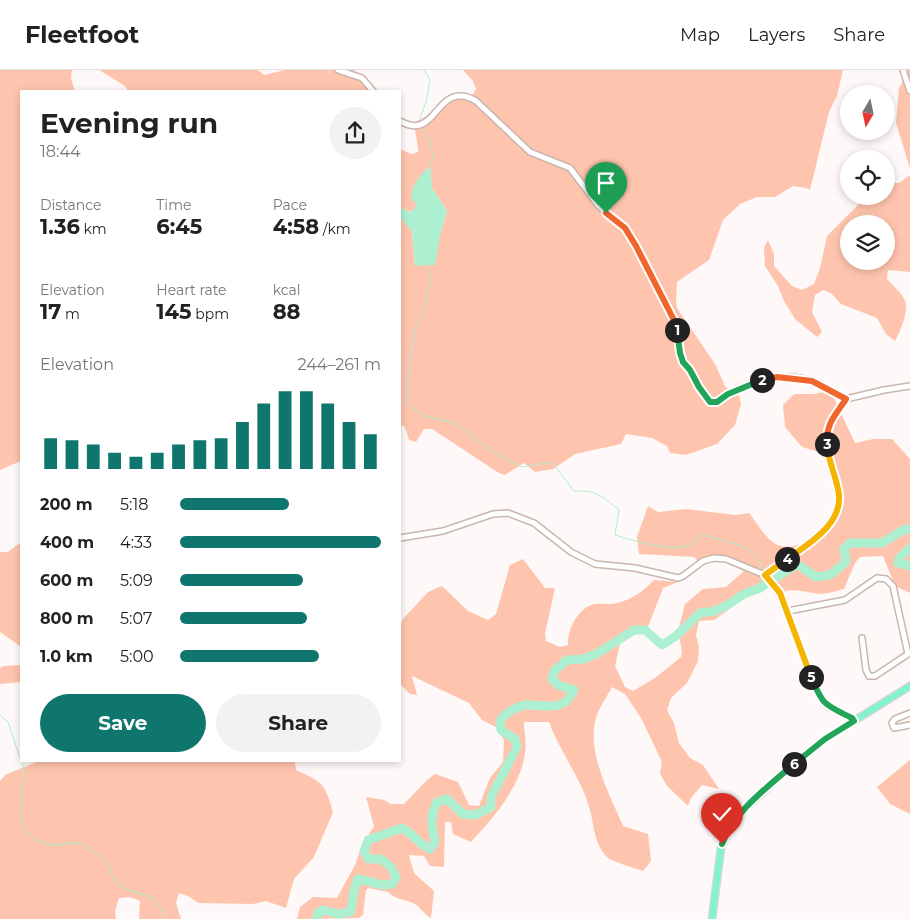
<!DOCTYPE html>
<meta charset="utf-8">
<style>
body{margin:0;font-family:Montserrat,sans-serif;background:#f2f2f2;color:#222;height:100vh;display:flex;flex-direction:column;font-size:19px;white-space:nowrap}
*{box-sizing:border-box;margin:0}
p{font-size:16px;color:#767676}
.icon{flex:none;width:28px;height:28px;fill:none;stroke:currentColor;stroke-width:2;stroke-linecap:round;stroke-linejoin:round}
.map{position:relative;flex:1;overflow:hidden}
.details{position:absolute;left:20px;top:20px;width:381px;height:672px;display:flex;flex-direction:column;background:#fff;border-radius:0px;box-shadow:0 2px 8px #0003}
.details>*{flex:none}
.needle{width:32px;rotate:189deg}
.buttons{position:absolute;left:840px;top:15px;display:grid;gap:10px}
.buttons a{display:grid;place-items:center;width:55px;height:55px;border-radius:50%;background:#fff;box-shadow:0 2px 8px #0003;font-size:25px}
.pin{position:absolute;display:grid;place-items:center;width:42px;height:42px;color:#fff;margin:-51px -21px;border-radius:50% 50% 50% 0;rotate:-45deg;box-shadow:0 0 5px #0007}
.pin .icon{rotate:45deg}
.km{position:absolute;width:25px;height:25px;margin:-12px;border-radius:50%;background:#222;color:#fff;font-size:14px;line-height:25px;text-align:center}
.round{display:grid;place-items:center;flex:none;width:52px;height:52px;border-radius:26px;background:#f2f2f2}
.head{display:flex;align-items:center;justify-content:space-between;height:85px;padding:0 20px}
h1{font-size:28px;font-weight:700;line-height:38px}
.stats{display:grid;grid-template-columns:repeat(3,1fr);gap:8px;height:85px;padding:5px 20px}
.stats div{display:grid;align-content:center}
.stats b{font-size:21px;font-weight:700}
.stats small{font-size:14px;font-weight:400}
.stats p{font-size:14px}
.chart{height:140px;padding:10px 20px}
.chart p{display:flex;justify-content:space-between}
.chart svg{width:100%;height:90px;margin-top:5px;stroke:#0f766e;stroke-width:6}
.primary-button{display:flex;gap:10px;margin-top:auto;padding:10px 20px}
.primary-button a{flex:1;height:58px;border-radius:30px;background:#0f766e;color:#fff;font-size:20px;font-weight:700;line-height:58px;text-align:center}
.primary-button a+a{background:#f2f2f2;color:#222}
ul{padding:0 20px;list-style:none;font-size:16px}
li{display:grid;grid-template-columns:80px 60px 1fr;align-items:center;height:38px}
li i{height:12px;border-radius:6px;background:#0f766e}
header{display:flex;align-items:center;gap:30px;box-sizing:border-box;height:70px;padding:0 25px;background:#fff;border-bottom:1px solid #e0e0e0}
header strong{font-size:24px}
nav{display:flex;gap:28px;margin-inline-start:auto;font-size:18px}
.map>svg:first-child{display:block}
</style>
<header>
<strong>Fleetfoot</strong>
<nav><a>Map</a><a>Layers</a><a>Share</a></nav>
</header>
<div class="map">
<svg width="910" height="849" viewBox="0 0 910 849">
<rect width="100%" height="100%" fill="#fef9f8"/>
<!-- green -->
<path fill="#ffc4ad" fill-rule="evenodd" d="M0,0h72l-1,8 4,13h-54v370l-21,9z
M99,0h159l6,5 21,-5h69l15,12 5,9h-246l-3,-5z
M463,0h380l-6,26 -8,16 -19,78 -4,-2 -13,-2 -18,11h-18l-17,7 -17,16 -14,40 -32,22 -1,19 1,7 38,56 11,24 12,2 3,14 -6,21 -18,19 -31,11 -16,-2 -3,-7 -15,-8 -26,-4 -5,10 -46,10 -22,15 -18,3 -11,-9 -19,12 -6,-2 -67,-44h-8l-8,13 -7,-2 -4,-13 -3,-2 -2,5v-213l12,14 3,35 26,-34 6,-21 -15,-23 -2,-21 -18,32 5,6 -5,7 -12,-4v-59l11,5 7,-2c0,-11 -4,-20 -3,-30l16,-8 20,-20 20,3 5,-8 -3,-8z
M906,0h4v98l-14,-45 3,-35 7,-11z
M910,105v97l-22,-2 -1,9c6,7 18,16 19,26 1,10 -6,27 -11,36l-9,-7 -9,-16 -36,-14 -10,-11 -8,-3 -8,5 -3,17 10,20 -5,5 -22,-18 -11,-18 -6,-15 -13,-20 -1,-18 4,-8 6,14v12l18,20 10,4 12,-6 6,-16 7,-32 40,-40h19v-13h13zM849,154h37v37h-37z
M830,320l25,53 18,-4h19l18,20v134l-15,-7 -12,-30 -23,1 -5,6 -11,26c-8,2 -17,5 -25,5 -11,-1 -27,-7 -37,-1l-9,-12 -7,2 -52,37 -15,1 -3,14 3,12 -1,14 -11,22 -16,15 -4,12 7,13 5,20 11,15 13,7 16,24 -17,-4 -11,13 -3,8 -21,-20 -7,-12 2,-12 -21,-44 -16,-24 -13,-7c-5,10 -13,20 -16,31 -10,34 14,77 27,108l25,8 3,27 -8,10c-8,-3 -31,-9 -36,-14 -12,-12 -13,-29 -16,-43 -8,-34 -31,-61 -42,-92h-25c0,10 3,21 1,31 -5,35 -31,64 -54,89l-18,-8 -2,-12h-6l-1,45 -14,-1 -6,-10 -15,-1 5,18 20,18 -3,27c-7,-4 -10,-10 -16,-14 -9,-5 -20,-4 -27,-12l-20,-4 -2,2 -3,25 -4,3 -62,1 3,-12 13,-10 24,1 18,-33 7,-20 12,-19 -8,-29 18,3 7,4h13l23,-24 8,-6 23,8 11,23 10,1 11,-28 13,-16 1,-22 -8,-13 -14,-7 -13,-17 -57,-27 5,19 -7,-1 -10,-10v-58l3,-7 25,-27 14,-6 26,25 20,9 8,-6 14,-49 13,-6 22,29h10l-10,45 1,8 14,6 8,-2c-1,-15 10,-37 26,-41 8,-1 16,1 24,-1 16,-5 24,-11 36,-23l24,2 -15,6 -17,44 -13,-4 -8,4 -5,11 -5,23 10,21 8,4 22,-13 26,-21 1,-6 -4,-20 7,-27 18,-15 23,-2 18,-16 -20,-11 -24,3 -6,-6 -55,-3 -2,-17 11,-31 10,6 28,-3 49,6 14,-2c6,7 17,26 25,30 23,14 50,-15 65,-30l2,-22 -12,-36 -27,-8 -17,-20 -2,-22 11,-11h21z
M21,472v105l-21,-15v-80h8z
M21,595v17l-21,2v-16l4,-2z
M910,690v54l-20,-10 -13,-17z
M39,691h256l1,9c27,12 29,14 37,42l-19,45 -20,22 -8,29 -20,-7 -13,3 -55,-1 -8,-6 -11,-4 -3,10 5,16h-42l1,-18 -10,-4 -11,1 -4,13 1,8h-116v-138l5,-6z"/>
<!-- water -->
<path fill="#adefd1" d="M430,97l2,21 15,23 -6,21 -6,33 -20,1 -3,-35 -12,-14v-9l11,4 6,-7c-1,0 -5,-6 -5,-6 -3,-10 11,-29 18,-32z"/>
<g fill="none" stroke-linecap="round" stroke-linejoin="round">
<!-- stream -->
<path stroke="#adefd1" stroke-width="1" d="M421,51l-1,-3 6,-16 4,-22 -6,-10
M422,55c6,13 15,27 8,42
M428,197l1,16 -6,34 -8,11 -7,49v21l-3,5 19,13 31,7 35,27 31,17 31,-5 22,29c23,-1 28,5 45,19l-4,25c20,6 46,14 67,12 8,-1 15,-8 21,-12l43,12 16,18 -1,7
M760,518l1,-12
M0,645l8,7 13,39
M21,691l3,7 -4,46 6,17 12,10 13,4 31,-2c8,7 19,13 25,21 5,6 4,14 11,20 18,14 40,5 47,35"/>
<!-- river -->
<path stroke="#adefd1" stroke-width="9" d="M910,478l-11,10 -1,5 12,3
M317,849l1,-6 5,-3 16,4 11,-2c4,-11 2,-22 8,-33l25,6 9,-1 4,-7 -5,-10 -10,-8h-13l-4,-8 4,-11 34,-12c12,6 16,16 28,21l5,-7c-3,-16 -6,-24 2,-40l10,-3 16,15 12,1 16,-8v-10l26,-50 -2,-8 -14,-9c0,-3 -1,-5 -1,-8 2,-8 18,-16 26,-17 19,-1 37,9 48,-15l-16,-5 -6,-6 2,-8 13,-11 17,-1 14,-6 36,-23h11l17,15 14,-9 24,-23 15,-2 14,-7 15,-10 16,-6 37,-24 19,13 14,-2 16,-13 -2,-13 6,-6h32l23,-14h5"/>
<!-- minor casing -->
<g stroke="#c9b6ae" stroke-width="8">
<path id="minor" d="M338,0l24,8 11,13
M903,0l7,21
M400,51c33,19 35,-26 61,-25 5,0 10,2 15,5l54,51 40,16 28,37 27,23 11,18 41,80 3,27 3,9 7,8 9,17 11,15h7c27,-21 65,-32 98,-20 11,4 20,13 31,17
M400,468l43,-7 50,-17 15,-1 26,10 37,29 24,12 40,4 43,10 5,-2 20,-15 11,-3 12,1 39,16 15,18 31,84 13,26 4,4 24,11 2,3
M765,505c21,-20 59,-34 72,-62 11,-23 -16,-56 -9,-85 3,-11 12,-20 18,-29l38,-9 26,-4
M788,541l57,-11 32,-22 9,1 7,7 15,68h2
M862,568l4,32 3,6h6l33,-22
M910,643l-15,6 -3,4 2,5 16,-3"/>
</g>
<!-- major casing -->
<g stroke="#d8d6d6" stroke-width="9">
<path id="major" d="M712,849l9,-71 8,-19 16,-20 52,-48 28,-22 85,-53"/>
</g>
<!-- minor -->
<use href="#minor" stroke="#fff" stroke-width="5"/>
<!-- major -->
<use href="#major" stroke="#80f4d0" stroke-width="6"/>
</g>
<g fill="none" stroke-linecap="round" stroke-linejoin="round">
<!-- split-1 casing -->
<g stroke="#fff" stroke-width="10">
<path id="split-1" d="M606,143l19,15 11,18 41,80v4"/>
</g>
<!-- split-2 casing -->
<g stroke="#fff" stroke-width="10">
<path id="split-2" d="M677,260l3,23 3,9 7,8 9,17 11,15h7l11,-8 34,-14"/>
</g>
<!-- split-3 casing -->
<g stroke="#fff" stroke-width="10">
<path id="split-3" d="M762,310l15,-3 35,4 34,18c-11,17 -20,24 -19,45"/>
</g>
<!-- split-4 casing -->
<g stroke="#fff" stroke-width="10">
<path id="split-4" d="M787,489c23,-16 59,-37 51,-70 -3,-15 -10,-29 -11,-45"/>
</g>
<!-- split-5 casing -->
<g stroke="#fff" stroke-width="10">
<path id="split-5" d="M787,489l-22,16 15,18 31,84"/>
</g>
<!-- split-6 casing -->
<g stroke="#fff" stroke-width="10">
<path id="split-6" d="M794,694l31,-25 29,-18 -2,-3c-28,-14 -28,-11 -41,-41"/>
</g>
<!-- split-7 casing -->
<g stroke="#fff" stroke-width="10">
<path id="split-7" d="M722,774c13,-34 46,-57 72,-80"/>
</g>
<!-- split-1 -->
<use href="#split-1" stroke="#f0652b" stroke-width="6"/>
<!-- split-2 -->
<use href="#split-2" stroke="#22a559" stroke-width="6"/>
<!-- split-3 -->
<use href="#split-3" stroke="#f0652b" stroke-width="6"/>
<!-- split-4 -->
<use href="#split-4" stroke="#f5b400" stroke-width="6"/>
<!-- split-5 -->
<use href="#split-5" stroke="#f5b400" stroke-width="6"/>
<!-- split-6 -->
<use href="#split-6" stroke="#22a559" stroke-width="6"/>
<!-- split-7 -->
<use href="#split-7" stroke="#22a559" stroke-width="6"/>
</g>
</svg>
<div class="buttons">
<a><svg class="needle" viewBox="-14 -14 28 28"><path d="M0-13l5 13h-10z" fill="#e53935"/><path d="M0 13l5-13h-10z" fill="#767676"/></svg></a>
<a><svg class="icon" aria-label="locate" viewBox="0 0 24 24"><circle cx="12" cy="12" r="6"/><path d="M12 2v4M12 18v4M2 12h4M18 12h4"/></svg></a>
<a><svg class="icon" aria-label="layers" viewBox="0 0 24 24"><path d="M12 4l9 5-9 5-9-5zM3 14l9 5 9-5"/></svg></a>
</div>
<div class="pin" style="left:606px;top:143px;background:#1e9e55"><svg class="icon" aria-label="arrive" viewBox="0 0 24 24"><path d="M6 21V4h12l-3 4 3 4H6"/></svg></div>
<div class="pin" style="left:722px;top:774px;background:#d93025"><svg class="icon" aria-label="check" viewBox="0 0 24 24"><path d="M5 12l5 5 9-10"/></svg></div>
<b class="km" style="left:677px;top:260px">1</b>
<b class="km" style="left:762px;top:310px">2</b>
<b class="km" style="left:827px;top:374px">3</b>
<b class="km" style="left:787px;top:489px">4</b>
<b class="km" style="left:811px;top:607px">5</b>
<b class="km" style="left:794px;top:694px">6</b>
<section class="details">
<div class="head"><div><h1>Evening run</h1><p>18:44</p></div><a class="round"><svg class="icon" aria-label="share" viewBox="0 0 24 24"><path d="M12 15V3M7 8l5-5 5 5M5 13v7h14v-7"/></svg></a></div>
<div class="stats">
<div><p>Distance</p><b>1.36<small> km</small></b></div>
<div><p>Time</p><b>6:45</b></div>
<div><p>Pace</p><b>4:58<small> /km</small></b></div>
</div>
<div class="stats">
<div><p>Elevation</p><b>17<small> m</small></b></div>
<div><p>Heart rate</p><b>145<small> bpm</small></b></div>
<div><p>kcal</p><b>88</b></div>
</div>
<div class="chart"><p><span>Elevation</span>244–261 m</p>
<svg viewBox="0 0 160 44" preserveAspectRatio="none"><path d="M5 44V29M15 44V30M25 44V32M35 44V36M45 44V38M55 44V36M65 44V32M75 44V30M85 44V29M95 44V21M105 44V12M115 44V6M125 44V6M135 44V12M145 44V21M155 44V27"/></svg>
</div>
<ul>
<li><b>200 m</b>5:18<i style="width:54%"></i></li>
<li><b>400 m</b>4:33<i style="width:100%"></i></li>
<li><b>600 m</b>5:09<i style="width:61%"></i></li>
<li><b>800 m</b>5:07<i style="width:63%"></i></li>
<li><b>1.0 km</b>5:00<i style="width:69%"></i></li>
</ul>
<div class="primary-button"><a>Save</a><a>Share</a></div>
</section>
</div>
